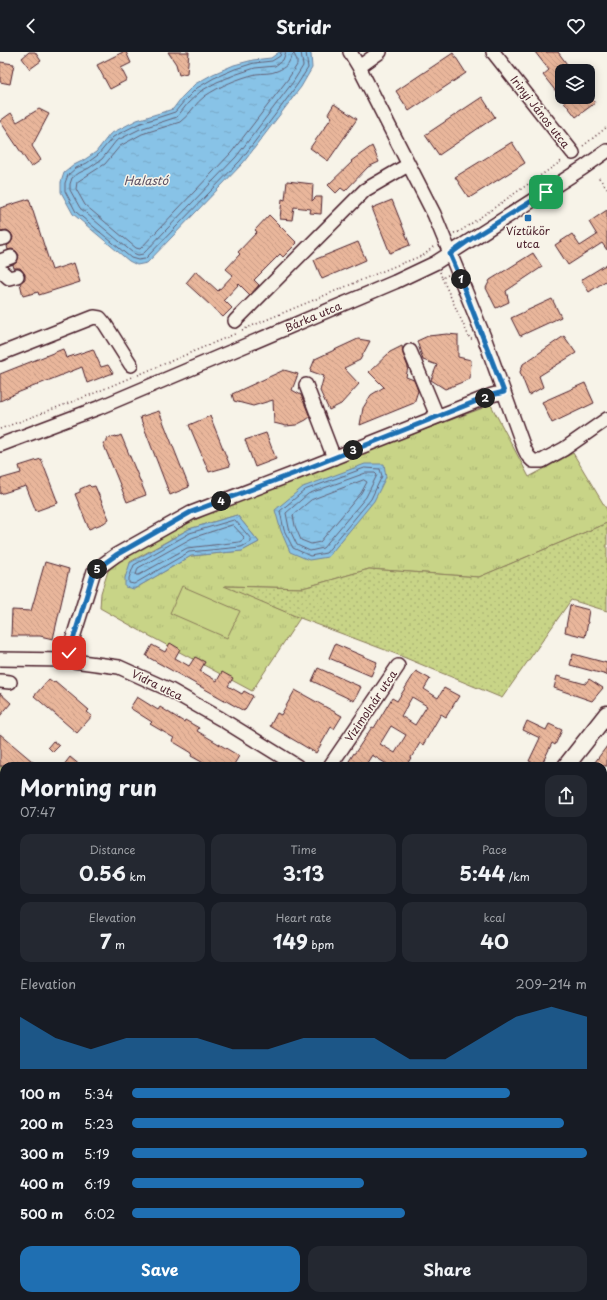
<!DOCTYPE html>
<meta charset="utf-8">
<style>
body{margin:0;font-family:"Playpen Sans",sans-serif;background:#242831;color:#f1f3f6;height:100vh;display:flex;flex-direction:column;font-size:15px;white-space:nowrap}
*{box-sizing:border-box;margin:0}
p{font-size:13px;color:#9ea1a6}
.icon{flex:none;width:22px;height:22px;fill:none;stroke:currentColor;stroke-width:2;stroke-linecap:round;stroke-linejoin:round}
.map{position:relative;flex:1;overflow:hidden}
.drawer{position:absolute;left:0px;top:710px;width:607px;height:538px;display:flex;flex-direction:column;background:#171b24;border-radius:12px 12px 0 0;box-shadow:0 2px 10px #0003}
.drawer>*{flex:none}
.fabs{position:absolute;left:555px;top:12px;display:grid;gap:8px}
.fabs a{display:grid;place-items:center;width:40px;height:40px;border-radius:8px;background:#171b24;box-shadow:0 2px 10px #0003;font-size:20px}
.pin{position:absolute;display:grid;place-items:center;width:34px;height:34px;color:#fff;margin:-17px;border-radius:8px;box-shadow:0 2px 6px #0006}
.km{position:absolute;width:20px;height:20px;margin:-10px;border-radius:50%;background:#222;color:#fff;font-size:11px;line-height:20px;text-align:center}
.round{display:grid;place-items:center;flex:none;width:42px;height:42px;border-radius:12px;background:#242831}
.headline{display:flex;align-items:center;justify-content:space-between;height:68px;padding:0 20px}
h1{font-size:22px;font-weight:700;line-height:30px}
.metrics{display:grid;grid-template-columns:repeat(3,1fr);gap:6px;height:68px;padding:4px 20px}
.metrics div{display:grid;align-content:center;border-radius:10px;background:#242831;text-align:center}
.metrics b{font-size:20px;font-weight:700}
.metrics small{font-size:11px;font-weight:400}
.metrics p{font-size:11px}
.chart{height:112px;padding:8px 20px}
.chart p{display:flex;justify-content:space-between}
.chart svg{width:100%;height:72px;margin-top:4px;fill:#1f6fb2;opacity:.7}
.action{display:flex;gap:8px;margin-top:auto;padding:8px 20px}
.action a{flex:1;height:46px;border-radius:12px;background:#1f6fb2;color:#fff;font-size:16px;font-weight:700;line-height:46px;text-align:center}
.action a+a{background:#242831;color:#f1f3f6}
ul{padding:0 20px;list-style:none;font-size:13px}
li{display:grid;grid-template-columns:64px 48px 1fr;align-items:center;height:30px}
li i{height:10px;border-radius:5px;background:#1f6fb2}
header{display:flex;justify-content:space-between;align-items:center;height:52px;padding:0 20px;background:#171b24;font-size:18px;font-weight:700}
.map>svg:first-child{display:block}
</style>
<header><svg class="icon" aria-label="back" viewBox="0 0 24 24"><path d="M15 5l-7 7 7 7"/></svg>Stridr<svg class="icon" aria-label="heart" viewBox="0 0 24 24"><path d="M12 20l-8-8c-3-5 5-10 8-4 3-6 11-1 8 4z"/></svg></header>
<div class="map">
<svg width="607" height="1248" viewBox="0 0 607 1248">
<defs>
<pattern id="grass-tufts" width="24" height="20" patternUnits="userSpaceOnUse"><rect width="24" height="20" fill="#c8d487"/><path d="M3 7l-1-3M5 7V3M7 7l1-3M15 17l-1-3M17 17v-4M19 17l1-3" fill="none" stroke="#adb675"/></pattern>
<pattern id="garden-dots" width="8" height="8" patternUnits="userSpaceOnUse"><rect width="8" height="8" fill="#c8d487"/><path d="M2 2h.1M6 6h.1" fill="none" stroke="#adb675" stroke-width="1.8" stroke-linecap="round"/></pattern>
<pattern id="water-ripples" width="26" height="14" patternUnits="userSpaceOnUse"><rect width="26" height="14" fill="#88c3e7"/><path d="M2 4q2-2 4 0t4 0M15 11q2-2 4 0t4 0" fill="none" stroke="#77a7c6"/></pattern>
<pattern id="building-back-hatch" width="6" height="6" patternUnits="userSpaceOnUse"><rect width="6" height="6" fill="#e9b69b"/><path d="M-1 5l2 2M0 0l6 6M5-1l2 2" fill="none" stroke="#c99c86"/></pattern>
</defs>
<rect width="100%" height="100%" fill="#f7f3e8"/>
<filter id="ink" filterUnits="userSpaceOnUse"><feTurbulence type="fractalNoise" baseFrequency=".025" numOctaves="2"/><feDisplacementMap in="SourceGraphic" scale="8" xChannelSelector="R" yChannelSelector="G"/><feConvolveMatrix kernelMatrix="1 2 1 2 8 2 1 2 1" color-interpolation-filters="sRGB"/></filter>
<g filter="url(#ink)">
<!-- grass -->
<path fill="url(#grass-tufts)" stroke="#897a59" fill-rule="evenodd" d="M491,353l38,72 44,-24 34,57v13l-128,54 -110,-8 -66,19 -77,-2 74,32 -48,73 -106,-57 -46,-26 1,-15 7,-22 11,-13 90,-45 82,-34zM237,463l22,27 -17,9 -51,5 -57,33 -4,-27 59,-33z
M607,1162v86h-71l4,-4h63v-78z"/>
<!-- garden -->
<path fill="url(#garden-dots)" stroke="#897a59" d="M607,471v88l-36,-11 -69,98 -106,-44 -96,-36 -76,-32 79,2 66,-19 110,8z
M0,714l4,2v480l-4,5z"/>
<!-- pitch -->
<path fill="#c8d487" stroke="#897a59" d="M182,534l58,25 -13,27 -57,-25z"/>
<!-- water -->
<path fill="url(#water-ripples)" stroke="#6f819c" d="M279,0h29l3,2 1,14 -11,19 -58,76 -96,100 -10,2 -8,-4 -56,-47 -12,-22v-10l3,-9 10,-8 10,-5 12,-8 14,-18 27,-14 36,-11 9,-12 13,-13 18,-10 21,-9 19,-5 18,-2z
M365,412h19l2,13 -12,24 -46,56 -19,3 -19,-8 -9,-21 -6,-21 28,-23z
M237,463l22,27 -17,9 -51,5 -57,33 -9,-2v-9l5,-15 59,-34z"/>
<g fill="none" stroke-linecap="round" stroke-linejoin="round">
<!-- shore -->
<path stroke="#636176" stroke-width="1" d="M281,0l-1,4 -8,5 -18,2 -19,6 -21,9 -17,10 -12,12 -10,12 -37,12 -25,13 -15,18 -11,8 -11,5 -8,7 -3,8v8l11,21 55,46 7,2 7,-1 95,-98 38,-50 19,-26 11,-17 -2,-16
M286,0l-3,8 -8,6 -20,2 -18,6 -20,8 -16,9 -13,12 -11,14 -37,12 -24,12 -14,18 -13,9 -10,5 -7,5 -2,6v6l10,18 53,45 5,2 5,-1 93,-97 57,-75 10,-16 -2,-14
M294,2l3,6v5l-9,14 -57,74 -91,96 -4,-1 -51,-43 -9,-16 1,-7 28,-18 15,-18 22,-12 38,-12c10,-7 15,-19 25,-26 15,-10 34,-18 51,-22 7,-1 15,0 21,-3 5,-2 10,-5 12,-9 2,-4 2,-6 5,-8z
M365,416l15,1 2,7 -11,23 -45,54 -16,3 -17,-8 -9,-18 -4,-19 25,-21z
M366,421h9l2,2 -11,22 -43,51 -13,3 -13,-6 -8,-17 -3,-15 22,-19z
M364,428l3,2 -6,11 -41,49 -9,2 -10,-4 -6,-14 -2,-11 18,-15z
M235,468l16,19v3l-10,5 -52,5 -55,32 -5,-1v-5l5,-13 56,-32z
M233,473l11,12 -1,3 -4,2 -52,6 -48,27h-3l2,-7 54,-30z"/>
</g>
<!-- building -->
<path fill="url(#building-back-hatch)" stroke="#4a1f2b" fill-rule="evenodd" d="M29,0h6l6,9 -11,8 -8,-11z
M123,0h3l5,11 -10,5 6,12 -17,9 -13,-24z
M168,0h21l-2,21 -8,2 -3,-11z
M535,0h23l14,19h-10v26h26l1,-2 6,8 -19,14 -33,-42 6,-5z
M453,1l13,20 -57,38 -13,-20z
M0,10l14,2 -4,20 -10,-2z
M482,45l13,20 -56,38 -14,-20z
M334,52l23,15 -29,42 -18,-13 22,-31 -4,-3z
M39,57l10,5 -17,32 9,14 -10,7 -31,-46 11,-8 6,9z
M512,90l13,21 -56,35 -14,-21z
M372,94l7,16 -11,5 -23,24 -4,-3 -5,5 -8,-8 24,-23 -1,-1z
M287,129l26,3 -1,17 4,-4h6l-1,17 -11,-1 1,-4 -17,-2 -2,13 -12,-1 2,-20 3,1z
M29,147l23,71 22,-7 6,19 -41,13 -1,-3 -15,4 -3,-13 5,-4v-5l-5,-6h-6l-1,-3 4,-3 2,-7 -3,-4 -4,-2 -4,1 -1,-4 5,-5 1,-4 -2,-4 -4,-3 -7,1v-23z
M392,148l18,45 -20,8 -18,-45z
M607,158v40l-5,-7 -34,22 -13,-20 17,-11 8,12 17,-11 -8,-13z
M269,163l28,28 -14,14 -3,-3 -26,26 5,5 -9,10 -11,-11 -15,16 8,8 -9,9 -37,-34 10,-12 22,20 15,-16 -7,-6 14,-15 -2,-2 19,-20 -2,-2z
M358,190l8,18 -44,19 -8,-19z
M533,201l9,14 -36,24 3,11 -13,6 -10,-20 4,-8z
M607,212v16l-18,12 -8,-12z
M552,247l9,18 -41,19 -9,-18z
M447,282l11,1v22l13,3 -1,19 -25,10 -14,-9 6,-15 -14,-5 -6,-19 11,-5z
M564,284l12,17 -37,23 4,11 -14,8 -9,-23 3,-8z
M358,287l12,2 -10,19 -16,8 15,16 -18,20 -12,6 -9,-19 4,-15 -14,-5 5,-12z
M402,294l1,8 5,13 -2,10 8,3 4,11 -4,12 -54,22 3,-17 8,-13 13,-8 -15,-15 21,-20z
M63,297l3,9 27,-9 8,18 7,-2 5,8 -26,10 -5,-16 -70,28h1l-13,6v-27z
M284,318l14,4 -6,16 9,5 9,22 -4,3 -10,5 -10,1 -12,-3 -1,-23 -20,6 -19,-5 -2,-7z
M585,331l9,20 -42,20 -10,-21z
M159,359l30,76 -19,8 -30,-78z
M210,364l20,50 -21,6 -20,-47z
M266,381l10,26 -21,8 -10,-27z
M121,383l25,60 -19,7 -24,-59 4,-1v-3l9,-3 1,1z
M41,407l17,44 -22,8 -10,-25 -26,8v-15l21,-6 -2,-7z
M89,433l2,2 4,-1 14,33 -5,4 -15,6 -14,-35 5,-2v-3z
M45,510l24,7 -16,70 -13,-3h-29l1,-26 19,1z
M570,553l19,5 -2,12h1l-3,15 -20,-5z
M170,591l10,6 -5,9 14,8 6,-9 10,5 -5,9 17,10 5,-9 11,6 -5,8 14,8 2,-3 9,5 -9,15 -98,-55 6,-11 13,7z
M335,592l42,18 -6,14 -42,-18z
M573,602l34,9v12l-37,-10z
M318,616l43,19 -7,14 -42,-20z
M416,619l14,8 -6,10 14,9 6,-10 15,8 -13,21 -5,-3 -18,31 -3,-2 -14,23h-16l-18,-11 -7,11h-19l8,-13h1l17,-26 2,1 18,-30 5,3zM412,645l15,9 -12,19 -14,-9zM391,674l15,9 -11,18 -15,-9z
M557,624l28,8 4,-5 14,9 -11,13 -38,-13z
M49,627l5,4 1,-2 34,29 -2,2 5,4 -15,17 -43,-37z
M295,638l47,26 -8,13 -3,-2 -15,26 -46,-27 7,-13 4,2z
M0,641l11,10 -11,13z
M137,645l21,13 2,-3 24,15 1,-2 14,8 -2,3 42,25 -6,10h-24l-18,-10 1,-3 -20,-12 2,-3 -24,-14 2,-2 -22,-14z
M527,669l19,9 3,-6 13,6 -7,15 -3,-2 -11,23 -12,-5 11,-23 -17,-8z
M0,682l38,32h-38z
M53,689l6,5 -6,6 -5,-5z
M607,694v20h-15z
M70,705l11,9h-18z"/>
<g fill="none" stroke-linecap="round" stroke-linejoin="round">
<!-- minor casing -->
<g stroke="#4a1f2b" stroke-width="16">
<path id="minor" d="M350,0l9,15 75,147 23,56 27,67 40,111 4,8 5,5h9l9,-5 13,-7 43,-30
M493,0l80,101
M359,15l21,-15
M0,187l5,-1
M0,209l11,-4
M0,218l9,8 8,-2
M235,269l130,-131 43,-25
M410,299l27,65
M0,302l94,-37 6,1 5,6 26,41
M306,333l28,73
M0,393l98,-37 297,-126 40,-19 148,-95 24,-17
M0,607l66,1 53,7 51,23 51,29 76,47
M66,608l28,-89 22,-16 75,-42 107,-41 194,-77 12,-3
M0,629l10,1
M330,714l68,-100
M603,940l4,4
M603,1159l4,-4
M310,1244l3,4
M154,1248l4,-4
M519,1248l4,-4"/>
</g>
<!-- major casing -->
<g stroke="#4a1f2b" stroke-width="19">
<path id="major" d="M566,714l41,-52
M13,1248l5,-4"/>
</g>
<!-- path -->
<path stroke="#4a1f2b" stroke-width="1.5" stroke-dasharray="1 3" stroke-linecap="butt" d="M583,94l24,-19
M599,126l8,10
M454,181l5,-1 104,-72
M440,220l2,6 6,-3
M442,226l28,61h2
M242,278l153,-64 29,-11 10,-9
M138,323l99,-42
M0,377l90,-34 44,-19"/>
<!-- minor -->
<use href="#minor" stroke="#f7f3e8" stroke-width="13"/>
<!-- major -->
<use href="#major" stroke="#f7f3e8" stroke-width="16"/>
</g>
</g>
<g fill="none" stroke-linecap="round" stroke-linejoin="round" filter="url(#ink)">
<!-- route casing -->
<g stroke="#fff" stroke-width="8">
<path id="route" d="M69,601l25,-82 22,-16 75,-43 107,-40 194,-77 12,-3 -47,-122 -7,-16 21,-15 75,-47"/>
</g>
<!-- route -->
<use href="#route" stroke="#1f6fb2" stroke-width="5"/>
</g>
<!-- markers -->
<rect fill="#1f6fb2" stroke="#f7f3e8" stroke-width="1.5" x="524" y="162" width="8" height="8" rx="2"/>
<g text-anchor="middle" stroke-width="3" stroke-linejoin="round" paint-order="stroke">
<!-- street labels -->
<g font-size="11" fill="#4a1f2b" stroke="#f7f3e8">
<text transform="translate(540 60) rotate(52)" y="4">Irinyi János utca</text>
<text transform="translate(313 265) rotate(-23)" y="4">Bárka utca</text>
<text transform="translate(157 633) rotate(26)" y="4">Vidra utca</text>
<text transform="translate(371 654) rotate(-56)" y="4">Vizimolnár utca</text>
</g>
<!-- poi labels -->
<g font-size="11" fill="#4a1f2b" stroke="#f7f3e8">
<text x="528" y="183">Víztükör<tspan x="528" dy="13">utca</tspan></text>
</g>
<!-- water labels -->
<g font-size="12" font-style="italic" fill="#5d5063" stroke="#f7f3e8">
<text x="146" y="133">Halastó</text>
</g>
</g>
</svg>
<div class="fabs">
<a><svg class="icon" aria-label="layers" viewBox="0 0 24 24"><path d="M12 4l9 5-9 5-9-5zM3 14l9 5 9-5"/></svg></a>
</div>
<div class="pin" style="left:546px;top:140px;background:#1e9e55"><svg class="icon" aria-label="arrive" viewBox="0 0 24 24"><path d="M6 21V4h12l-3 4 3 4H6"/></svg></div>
<div class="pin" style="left:69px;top:601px;background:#d93025"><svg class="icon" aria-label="check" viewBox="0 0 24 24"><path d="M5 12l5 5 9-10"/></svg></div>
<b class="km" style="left:461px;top:227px">1</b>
<b class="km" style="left:485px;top:346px">2</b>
<b class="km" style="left:353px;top:398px">3</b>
<b class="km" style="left:221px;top:449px">4</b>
<b class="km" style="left:97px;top:517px">5</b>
<section class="drawer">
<div class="headline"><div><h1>Morning run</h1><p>07:47</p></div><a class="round"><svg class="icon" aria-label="share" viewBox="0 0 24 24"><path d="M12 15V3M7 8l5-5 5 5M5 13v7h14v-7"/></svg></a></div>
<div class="metrics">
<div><p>Distance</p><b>0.56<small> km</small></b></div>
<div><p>Time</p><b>3:13</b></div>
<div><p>Pace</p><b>5:44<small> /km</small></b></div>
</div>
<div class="metrics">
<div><p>Elevation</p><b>7<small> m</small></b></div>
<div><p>Heart rate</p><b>149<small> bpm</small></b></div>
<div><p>kcal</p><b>40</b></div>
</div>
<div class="chart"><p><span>Elevation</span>209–214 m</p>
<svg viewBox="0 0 160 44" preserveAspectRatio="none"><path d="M0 44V12L10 25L20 32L30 25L40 25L50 25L60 32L70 32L80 25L90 25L100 25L110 38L120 38L130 25L140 12L150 6L160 12V44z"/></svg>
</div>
<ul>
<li><b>100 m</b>5:34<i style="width:83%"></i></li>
<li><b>200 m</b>5:23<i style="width:95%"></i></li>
<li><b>300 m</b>5:19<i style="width:100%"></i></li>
<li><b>400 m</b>6:19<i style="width:51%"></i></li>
<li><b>500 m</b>6:02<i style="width:60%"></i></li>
</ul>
<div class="action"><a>Save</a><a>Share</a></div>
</section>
</div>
